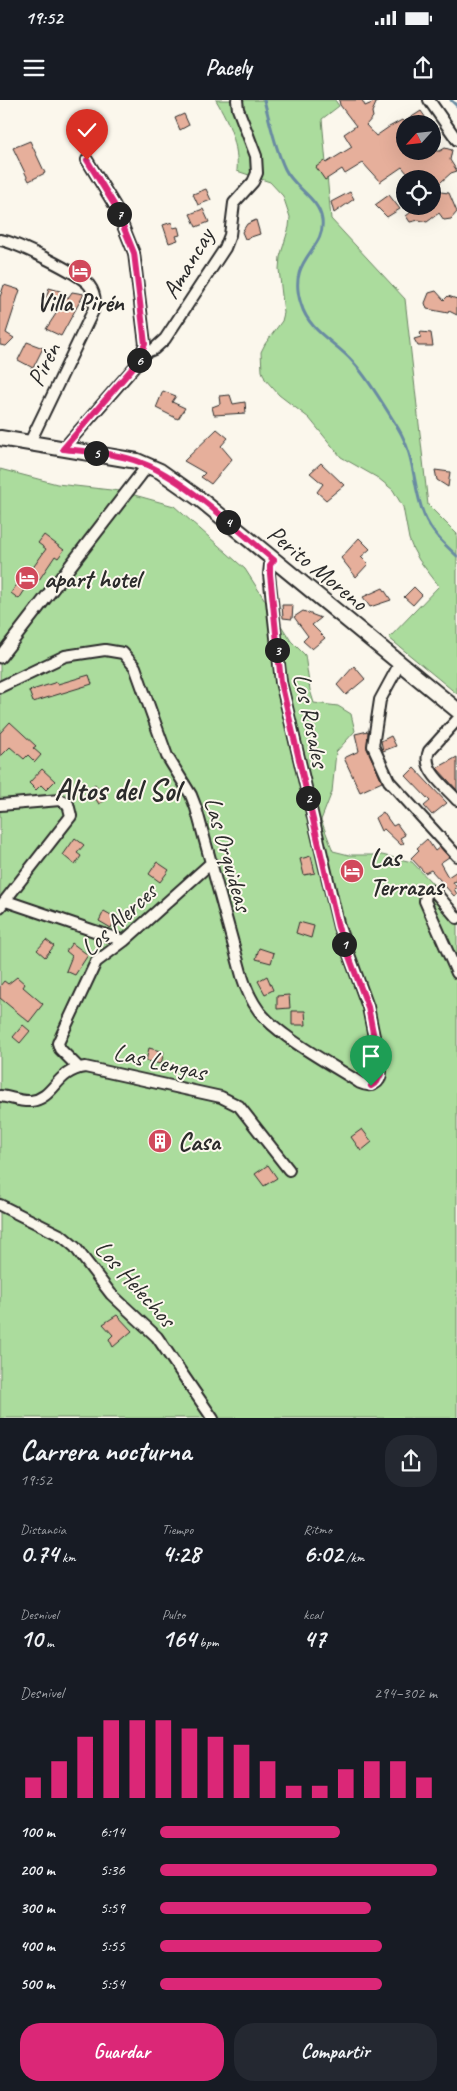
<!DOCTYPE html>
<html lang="es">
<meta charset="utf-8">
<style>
body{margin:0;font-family:Caveat,sans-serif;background:#242831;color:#f1f3f6;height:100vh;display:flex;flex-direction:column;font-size:19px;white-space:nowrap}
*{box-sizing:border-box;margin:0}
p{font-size:16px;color:#9ea1a6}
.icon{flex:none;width:28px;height:28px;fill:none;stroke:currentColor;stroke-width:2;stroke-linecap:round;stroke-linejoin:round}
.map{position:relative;height:1318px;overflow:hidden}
.drawer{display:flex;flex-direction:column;background:#171b24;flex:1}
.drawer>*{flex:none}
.needle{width:32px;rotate:243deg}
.buttons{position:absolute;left:396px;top:15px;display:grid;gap:10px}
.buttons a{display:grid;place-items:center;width:45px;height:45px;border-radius:50%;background:#171b24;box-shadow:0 5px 20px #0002;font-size:25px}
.pin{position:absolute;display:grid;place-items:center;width:42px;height:42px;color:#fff;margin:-51px -21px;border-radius:50% 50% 50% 0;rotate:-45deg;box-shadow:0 0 5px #0007}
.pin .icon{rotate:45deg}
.km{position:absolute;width:25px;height:25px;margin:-12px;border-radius:50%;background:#222;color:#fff;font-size:14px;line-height:25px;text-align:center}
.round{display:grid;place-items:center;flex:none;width:52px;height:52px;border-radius:20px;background:#242831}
.head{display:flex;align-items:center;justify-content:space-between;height:85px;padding:0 20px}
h1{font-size:28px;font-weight:600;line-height:38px}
.figures{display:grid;grid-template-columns:repeat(3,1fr);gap:8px;height:85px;padding:5px 20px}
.figures div{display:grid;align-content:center}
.figures b{font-size:25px;font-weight:600}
.figures small{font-size:14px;font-weight:400}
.figures p{font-size:14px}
.chart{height:140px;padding:10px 20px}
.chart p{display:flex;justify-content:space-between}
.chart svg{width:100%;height:90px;margin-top:5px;stroke:#db2777;stroke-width:6}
.primary-button{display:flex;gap:10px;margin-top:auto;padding:10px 20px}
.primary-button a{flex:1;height:58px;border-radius:20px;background:#db2777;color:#fff;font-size:20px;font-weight:600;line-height:58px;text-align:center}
.primary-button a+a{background:#242831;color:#f1f3f6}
ul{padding:0 20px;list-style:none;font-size:16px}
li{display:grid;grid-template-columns:80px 60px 1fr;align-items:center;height:38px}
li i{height:12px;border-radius:6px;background:#db2777}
.status{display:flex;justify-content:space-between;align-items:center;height:35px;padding:0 25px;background:#171b24;direction:ltr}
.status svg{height:14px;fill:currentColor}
header{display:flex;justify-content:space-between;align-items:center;height:65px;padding:0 20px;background:#171b24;font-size:22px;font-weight:600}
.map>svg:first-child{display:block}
</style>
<div class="status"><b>19:52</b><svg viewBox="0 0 49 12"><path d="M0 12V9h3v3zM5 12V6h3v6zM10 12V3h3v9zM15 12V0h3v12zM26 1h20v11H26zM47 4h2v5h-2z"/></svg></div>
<header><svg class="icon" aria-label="menu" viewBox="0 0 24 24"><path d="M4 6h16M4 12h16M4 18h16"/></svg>Pacely<svg class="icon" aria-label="share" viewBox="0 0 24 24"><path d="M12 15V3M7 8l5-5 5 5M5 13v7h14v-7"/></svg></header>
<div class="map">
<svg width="457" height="1319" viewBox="0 0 457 1319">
<rect width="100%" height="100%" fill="#fbf7ec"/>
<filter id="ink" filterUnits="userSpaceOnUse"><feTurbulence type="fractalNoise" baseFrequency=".02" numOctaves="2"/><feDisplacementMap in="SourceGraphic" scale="10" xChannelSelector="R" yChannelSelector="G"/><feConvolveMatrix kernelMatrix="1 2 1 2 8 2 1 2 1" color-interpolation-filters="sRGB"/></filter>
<g filter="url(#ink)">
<!-- green -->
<path fill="#abdc9d" stroke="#6b8464" d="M216,0h119l4,6 -17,13 9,100 74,80 23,206 29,29v160l-68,-56 50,-52 -20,-26 -6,-11 -4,-10 -6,-32 -10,-17 -15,-12 -37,-21 -32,-39 -30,-23 -14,-16 -3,-8 -1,-19 4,-8 17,-23 2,-8 -5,-44 1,-12 9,-30 1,-10 -7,-21 -13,-14 -33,-11c2,-26 -8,-49 -21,-71z
M0,369l57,15 63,7 54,15 71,63 46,72 14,14 5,35 4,13 24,3 13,8 4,17 -19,21 -4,40 -11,28 12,31 16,4h33l30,7 45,47v509h-457z"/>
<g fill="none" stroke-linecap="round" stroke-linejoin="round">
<!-- stream -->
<path stroke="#698ba2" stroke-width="3" d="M264,0c6,22 11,48 21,69 9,19 34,29 37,51 4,31 -36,38 -21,84 8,28 35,38 52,58 18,20 31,44 45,66 18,30 14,57 26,87 7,17 20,29 33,41
M451,0l6,6"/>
</g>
<!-- building -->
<path fill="#e6af9b" stroke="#2b2b2b" d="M339,0h23l3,6 12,-5 -5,11 1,5 -7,8 10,11 13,-9 13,-7 2,2 17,-11 9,13h-25v27h35l5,-3 7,2 -2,10 7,11 -6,2 -19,17v-11h-20l-10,-12 -22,15 -17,-19 -18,11 -3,-5 -17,11 -9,-13 8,-6 2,2 26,-16 -8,-13 12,-8 -16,-21z
M184,14l5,11 -9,5 -5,-12z
M30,41l15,32 -16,8 -16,-33z
M206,89l5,11 -13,5 -5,-11z
M432,91l17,2 8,19 -6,7 -7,1 -5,-7 -12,9 -8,-2 -9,2 -4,-6 13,-10h13z
M350,92l4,7 -20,14 -3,-11z
M389,95l11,14 -13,8 -12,-12z
M203,109l6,13 -13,5 -6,-13z
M256,120l4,14 -15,5 -3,-7 5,-8z
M172,122l1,6 5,-1 2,8 -4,1 2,4 -9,3 -6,-18z
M4,185l16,5 -14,43 8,5 -8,8 -6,-1v-48z
M49,188l11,3 8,7 4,-6 12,2 -23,42 -15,-7 15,-23 -15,-8z
M436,191l8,9 4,-4 9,3v16l-8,-4 -1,2 -21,-4 -2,-6 4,-10z
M420,232l11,1 2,13h-15l-4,-7 7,-2z
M27,242l16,6 -10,20 -15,-8z
M163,291l13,5 -4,6 13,6 -7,11 -22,-11z
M230,295l3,9 12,-2 1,11 -32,2 -2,-8 8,-3 -1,-8z
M217,329l11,9 -7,8 11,13 -21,25 -10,-7 4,-4 -21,-12z
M321,363l23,22 -18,15 -9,-8 6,-8 -13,-11z
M435,370l15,2 -2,15 -11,-7z
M44,435l20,15 -6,8 -3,-2 -16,24 -5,-4 -15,23 -8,-6 15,-22 4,1 16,-23 -8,-6z
M359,438l11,11 -9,8 7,7 -12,13 -15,-19z
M414,487l8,8 -9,10 -9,-8z
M383,488l8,12 -21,7 -7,-10z
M282,505h11l-1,14 -9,-1z
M303,511l18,7 -9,7 13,13 -13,11 -9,-8 5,-5 -14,-19z
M354,566l11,13 -19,16 -9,-10z
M89,575l3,9 -59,18 -4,-11 28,-9 1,2z
M10,622l26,24 -3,2 8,7 -6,7 -7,-7 -4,4 -14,-12 -10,10v-24z
M368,631l-1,17 15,34 -22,10 -16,-34 15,-7 -4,-17z
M391,636l5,10 -13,5 -2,-10z
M457,657v33l-20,-22z
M414,668l33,35 -15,12 -8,-9 6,-5 -24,-25z
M42,669l13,12 -9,9 -5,-5 -5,5 -7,-7z
M95,684l3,5 5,-3 4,7 -3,2 3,4 -8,5 -10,-15z
M383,712l10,14 4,-2 8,11 -5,3 4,5 -3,2 -17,-16 -3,2 -6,-13z
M75,738l9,7 -7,8 4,3 -6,9 -12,-10z
M427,739l8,12 5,-4 9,10 -9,6 8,14 9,-6v10l-4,1 4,6 -3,1 3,5 -3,2 -10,-11 -5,2 -4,-2 6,-4 -10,-11 -6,3 -14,-15 8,-8 -2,-2z
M311,756l4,17 -11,2 -4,-16z
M157,762l12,8 -9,12 -11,-8z
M104,811l12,7 -5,10 -12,-7z
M299,822l15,4 -3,12 -15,-5z
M46,840l8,6 -9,11 -8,-7z
M72,843l16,12 -13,20 -9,-4 6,-15 -6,-5z
M259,848l15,5 -3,10 -15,-4z
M267,876l6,14 -8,4 -7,-13z
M17,877l8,7 -2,3 20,17 -14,18 -29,-24v-12l4,-5 4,3z
M289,895l1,13 -13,1v-13z
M292,911h13l1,14h-14z
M23,925l7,6 -10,12 -7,-6z
M149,948l15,4 -3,12 -15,-3z
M362,1029l10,13 -11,9 -10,-14z
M157,1030l14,7 -8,15 -13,-7z
M268,1065l9,13 -13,8 -9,-12z
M117,1215l15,16 -19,16 -4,-8 4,-4 -10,-11z"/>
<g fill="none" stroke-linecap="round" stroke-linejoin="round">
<!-- minor casing -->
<g stroke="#2b2b2b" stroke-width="14">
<path id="minor" d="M429,0l28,40
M0,140c16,2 80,34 89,45 6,8 7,17 4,26l-64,133
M142,254l12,-5 11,-10 60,-91 5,-13 4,-32 19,-21 4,-9 -1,-17 -18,-47 -1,-9
M63,349l74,-85 8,-20 -11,-91 -19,-47 -28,-46
M400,563l-20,37 -7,46 16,35 68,75
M0,587l65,-31 40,-6 18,3 12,14 32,89 24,39 5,13 46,168c4,13 9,24 17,35 20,26 72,53 101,72 11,5 21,1 21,-12l-13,-64 -29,-80 -58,-245 -12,-108 1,-9 4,-5
M457,620l-28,31c-8,19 17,36 28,49
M0,705l60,-5 8,4 3,12 -71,91
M6,801l118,40
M457,818l-22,-26 -4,-1 -5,2 -1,8 32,72
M79,968l-19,-19 -2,-6 38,-81 28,-21 87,-78
M0,996c10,1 20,6 31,5 24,-3 24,-30 54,-34l136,30 18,9 50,64
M0,1105l62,31 13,11 36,47 46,43 56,82"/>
</g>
<!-- tertiary casing -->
<g stroke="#2b2b2b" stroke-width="15">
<path id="tertiary" d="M0,557l148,-192"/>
</g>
<!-- secondary casing -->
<g stroke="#2b2b2b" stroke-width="18">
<path id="secondary" d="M0,338l137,23 23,10 41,29 256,210"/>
</g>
<!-- minor -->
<use href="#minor" stroke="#fbf7ec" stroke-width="10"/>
<!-- tertiary -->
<use href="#tertiary" stroke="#fbf7ec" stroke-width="11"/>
<!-- secondary -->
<use href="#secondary" stroke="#fbf7ec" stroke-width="14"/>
</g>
</g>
<g fill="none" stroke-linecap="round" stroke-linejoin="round" filter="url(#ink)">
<!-- route casing -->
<g stroke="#fff" stroke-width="10">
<path id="route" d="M87,60l28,46 19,47 11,91 -9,20 -73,85c26,3 54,4 79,14 43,16 95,67 132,97l-4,5v9l11,108 57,245 30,80 13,67 -4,8 -6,4"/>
</g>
<!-- route -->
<use href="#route" stroke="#db2777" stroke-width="6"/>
</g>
<!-- icons -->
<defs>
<g id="hotel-disc" transform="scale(1.25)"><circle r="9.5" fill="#d1495b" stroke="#fbf7ec"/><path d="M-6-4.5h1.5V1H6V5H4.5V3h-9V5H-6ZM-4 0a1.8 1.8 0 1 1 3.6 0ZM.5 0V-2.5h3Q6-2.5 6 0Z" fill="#fff"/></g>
<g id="building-disc" transform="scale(1.25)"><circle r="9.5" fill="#d1495b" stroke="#fbf7ec"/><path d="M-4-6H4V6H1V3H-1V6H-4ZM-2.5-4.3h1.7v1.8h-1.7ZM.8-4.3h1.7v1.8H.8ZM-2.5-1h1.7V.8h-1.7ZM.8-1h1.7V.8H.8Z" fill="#fff"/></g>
</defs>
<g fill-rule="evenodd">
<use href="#hotel-disc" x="80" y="171"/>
<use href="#hotel-disc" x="27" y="478"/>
<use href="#hotel-disc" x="352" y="771"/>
<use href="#building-disc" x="160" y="1041"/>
</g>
<g text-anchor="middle" stroke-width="4" stroke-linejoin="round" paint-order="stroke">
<!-- street labels -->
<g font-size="25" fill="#2b2b2b" stroke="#fbf7ec">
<text transform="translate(187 163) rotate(-59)" y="9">Amancay</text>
<text transform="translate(43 264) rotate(-64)" y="9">Pirén</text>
<text transform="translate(318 467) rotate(39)" y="9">Perito Moreno</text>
<text transform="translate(312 620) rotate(78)" y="9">Los Rosales</text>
<text transform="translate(229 754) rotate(74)" y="9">Las Orquideas</text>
<text transform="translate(118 819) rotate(-43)" y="9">Los Alerces</text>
<text transform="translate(160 961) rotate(13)" y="9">Las Lengas</text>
<text transform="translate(136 1183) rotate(48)" y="9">Los Helechos</text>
</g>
<!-- poi labels -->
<g font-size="25" font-weight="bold" fill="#2b2b2b" stroke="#fbf7ec" text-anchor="start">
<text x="80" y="211" text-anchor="middle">Villa Pirén</text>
<text x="44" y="487">apart hotel</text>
<text x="370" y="766">Las<tspan x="370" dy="29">Terrazas</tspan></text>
<text x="178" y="1050">Casa</text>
</g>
<!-- district labels -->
<g font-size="30" font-weight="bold" fill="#2b2b2b" stroke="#fbf7ec">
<text x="117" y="700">Altos del Sol</text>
</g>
</g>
</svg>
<div class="buttons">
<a><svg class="needle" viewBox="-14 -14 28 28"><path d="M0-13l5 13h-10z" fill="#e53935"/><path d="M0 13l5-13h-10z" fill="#9ea1a6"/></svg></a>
<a><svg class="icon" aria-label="locate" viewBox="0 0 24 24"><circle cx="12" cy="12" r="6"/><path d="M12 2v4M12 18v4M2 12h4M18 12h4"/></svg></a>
</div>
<div class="pin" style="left:371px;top:986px;background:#1e9e55"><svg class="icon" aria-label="arrive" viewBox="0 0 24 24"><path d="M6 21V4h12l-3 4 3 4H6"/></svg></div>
<div class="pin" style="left:87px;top:60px;background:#d93025"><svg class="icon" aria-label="check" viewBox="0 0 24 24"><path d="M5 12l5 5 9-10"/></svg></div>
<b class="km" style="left:344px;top:844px">1</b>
<b class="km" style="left:308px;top:698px">2</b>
<b class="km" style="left:277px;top:550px">3</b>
<b class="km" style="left:228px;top:422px">4</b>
<b class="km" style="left:96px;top:353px">5</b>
<b class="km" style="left:139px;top:260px">6</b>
<b class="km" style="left:119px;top:114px">7</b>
</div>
<section class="drawer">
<div class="head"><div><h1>Carrera nocturna</h1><p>19:52</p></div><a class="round"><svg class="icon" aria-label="share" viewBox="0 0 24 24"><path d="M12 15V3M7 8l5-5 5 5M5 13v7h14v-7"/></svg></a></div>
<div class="figures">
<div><p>Distancia</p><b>0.74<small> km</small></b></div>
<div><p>Tiempo</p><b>4:28</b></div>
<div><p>Ritmo</p><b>6:02<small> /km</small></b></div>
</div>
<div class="figures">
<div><p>Desnivel</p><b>10<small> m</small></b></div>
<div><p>Pulso</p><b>164<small> bpm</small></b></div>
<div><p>kcal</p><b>47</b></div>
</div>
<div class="chart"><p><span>Desnivel</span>294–302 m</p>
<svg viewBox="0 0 160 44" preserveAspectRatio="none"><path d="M5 44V34M15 44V26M25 44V14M35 44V6M45 44V6M55 44V6M65 44V10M75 44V14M85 44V18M95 44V26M105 44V38M115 44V38M125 44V30M135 44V26M145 44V26M155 44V34"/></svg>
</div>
<ul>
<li><b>100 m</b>6:14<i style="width:65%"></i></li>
<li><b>200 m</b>5:36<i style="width:100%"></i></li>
<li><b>300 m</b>5:59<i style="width:76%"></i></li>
<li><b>400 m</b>5:55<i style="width:80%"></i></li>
<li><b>500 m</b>5:54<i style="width:80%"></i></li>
</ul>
<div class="primary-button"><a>Guardar</a><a>Compartir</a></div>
</section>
